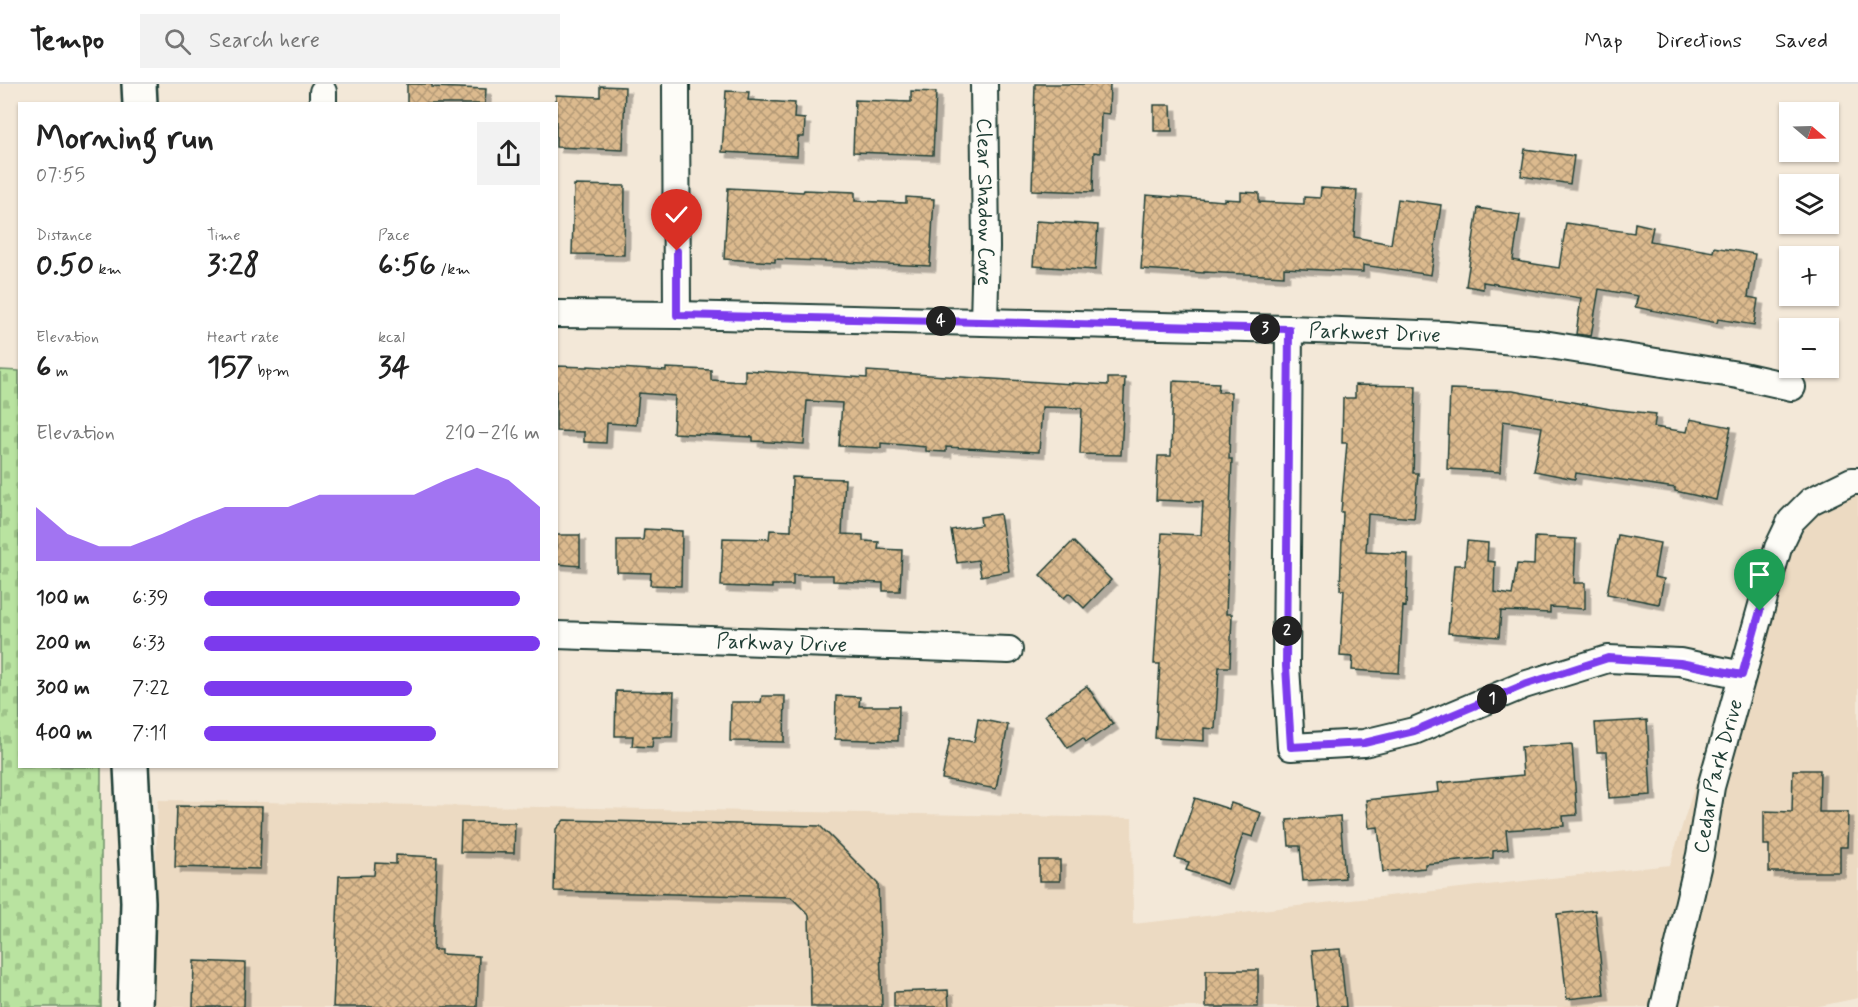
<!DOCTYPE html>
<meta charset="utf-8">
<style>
body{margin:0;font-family:Mynerve,sans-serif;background:#f2f2f2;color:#222;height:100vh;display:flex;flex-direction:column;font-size:22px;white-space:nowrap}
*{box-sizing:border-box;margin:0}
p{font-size:20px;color:#767676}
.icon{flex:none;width:33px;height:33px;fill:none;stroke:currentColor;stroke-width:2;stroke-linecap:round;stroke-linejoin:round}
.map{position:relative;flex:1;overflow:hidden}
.side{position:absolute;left:18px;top:18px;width:540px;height:666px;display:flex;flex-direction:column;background:#fff;border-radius:0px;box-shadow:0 2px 4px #0004}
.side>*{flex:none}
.needle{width:39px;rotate:109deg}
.fabs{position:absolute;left:1779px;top:18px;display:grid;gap:12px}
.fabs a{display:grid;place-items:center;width:60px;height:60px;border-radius:0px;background:#fff;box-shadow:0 2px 4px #0004;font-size:30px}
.pin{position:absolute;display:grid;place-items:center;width:51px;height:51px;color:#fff;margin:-62px -26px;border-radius:50% 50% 50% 0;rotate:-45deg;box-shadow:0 0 6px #0007}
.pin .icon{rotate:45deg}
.km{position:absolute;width:30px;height:30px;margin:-15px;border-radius:50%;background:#222;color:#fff;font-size:16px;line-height:30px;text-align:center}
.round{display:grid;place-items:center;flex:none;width:63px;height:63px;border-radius:0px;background:#f2f2f2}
.summary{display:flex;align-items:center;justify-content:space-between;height:102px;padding:0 18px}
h1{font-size:33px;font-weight:800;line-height:45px}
.figures{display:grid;grid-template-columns:repeat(3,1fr);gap:9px;height:102px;padding:6px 18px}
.figures div{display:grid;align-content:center}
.figures b{font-size:30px;font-weight:800}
.figures small{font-size:16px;font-weight:400}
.figures p{font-size:16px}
.chart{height:168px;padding:12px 18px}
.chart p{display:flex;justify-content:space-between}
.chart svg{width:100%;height:108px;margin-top:6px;fill:#7c3aed;opacity:.7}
ul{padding:0 18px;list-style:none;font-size:20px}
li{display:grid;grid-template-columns:96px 72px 1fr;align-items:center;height:45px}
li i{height:15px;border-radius:8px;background:#7c3aed}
header{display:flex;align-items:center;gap:36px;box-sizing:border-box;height:84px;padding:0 30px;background:#fff;border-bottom:2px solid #e0e0e0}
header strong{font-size:28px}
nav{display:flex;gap:33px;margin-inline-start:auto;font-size:21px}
.search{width:420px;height:54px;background:#f2f2f2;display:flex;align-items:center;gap:15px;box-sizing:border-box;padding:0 21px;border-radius:0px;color:#767676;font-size:22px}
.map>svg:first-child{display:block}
</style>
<header>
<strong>Tempo</strong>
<div class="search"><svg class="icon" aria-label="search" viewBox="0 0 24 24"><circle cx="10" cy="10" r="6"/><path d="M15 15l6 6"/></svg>Search here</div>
<nav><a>Map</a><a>Directions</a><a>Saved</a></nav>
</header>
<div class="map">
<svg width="1858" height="923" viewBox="0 0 1858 923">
<defs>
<pattern id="cemetery-stones" width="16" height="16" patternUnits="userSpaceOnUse" patternTransform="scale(1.5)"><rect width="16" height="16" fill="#b9e3a0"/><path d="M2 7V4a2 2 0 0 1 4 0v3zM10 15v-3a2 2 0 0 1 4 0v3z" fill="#9fc48a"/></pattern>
<pattern id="building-cross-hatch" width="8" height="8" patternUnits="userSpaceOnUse" patternTransform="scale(1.5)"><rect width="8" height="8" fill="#dcba8e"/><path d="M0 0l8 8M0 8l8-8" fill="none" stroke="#b29875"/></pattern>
<filter id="shadow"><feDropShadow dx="5.5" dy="5.5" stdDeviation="0" flood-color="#0004"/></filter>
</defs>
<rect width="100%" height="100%" fill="#f3e8d8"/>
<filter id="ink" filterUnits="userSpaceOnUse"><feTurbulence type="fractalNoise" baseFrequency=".0167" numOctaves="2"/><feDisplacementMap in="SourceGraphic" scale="12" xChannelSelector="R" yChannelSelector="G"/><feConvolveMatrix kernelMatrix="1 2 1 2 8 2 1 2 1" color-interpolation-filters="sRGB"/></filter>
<g filter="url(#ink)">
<!-- built -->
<path fill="#ecdac2" d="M1858,383v531l-43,9h-1664l7,-207 974,18 1,106 537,-59 74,-238 24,-85 35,-54z"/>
<!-- cemetery -->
<path fill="url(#cemetery-stones)" stroke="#6c906a" stroke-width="1.5" d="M0,286l19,1 1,395 81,1v240h-101z"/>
<!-- building -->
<path fill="url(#building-cross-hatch)" stroke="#1f3d34" stroke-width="1.5" filter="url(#shadow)" d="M407,0h25v3l54,2 -1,15h-78z
M1035,0h75l-1,30 -8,-1 -1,40 -6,-1 -1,40 -61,-2z
M600,2l25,1 -2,63 -67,-3v-52l44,2z
M726,7l23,1 -1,8 47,3 -1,15 11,1 -1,18h-6l-1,19 -75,-4z
M911,7l25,1 -3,63 -80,-3 2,-52 56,2z
M1154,21h17l1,26h-18z
M1525,65l49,7 -4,28 -49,-8z
M574,101l51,1 -1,69 -52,-1z
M728,104l75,4 1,-2 51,2v9l51,2v-6l28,2 -4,67 -155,-7v3l-51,-3z
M1321,104l36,2 -3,47 37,7 7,-45 43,6 -10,70 -68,-10v7l-79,-4v8l-80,-4v1l-63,-4 5,-74 78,6v-2l17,1v-8l18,1v9l45,2v-7l16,1z
M1478,124l42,7 -7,45 9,2 37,6 7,-45 68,10 1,-10 18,4 -3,14 63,11 1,-5 41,7 -7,43 10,2 -4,26 -36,-6 -1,4 -82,-16 3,-11 -39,-7 -8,47 -15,-2 5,-36 -98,-16v7l-17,-3z
M1036,137l62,4 -3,45 -62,-4z
M556,282l32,1v-1l78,5v-3l45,2v10l34,2v-12l122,8v-7l205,13v-1l36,2v-7h17l-4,77 -41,-1 2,-46 -40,-1 -3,45 -93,-5v5l-20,-1v-4l-45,-4v5l-42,-2 3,-43 -35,-2 -3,43 -51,-3v-4l-80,-4 2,-37 -36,-3 -3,32 -29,-2 -1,20 -22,-1v-10l-28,-1z
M1173,297l46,2 -1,9h13l-2,67h3l-6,155h6l-2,53h-11l-4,62 -11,-1v13l-49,-3 5,-74h-6l8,-131 39,2 2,-33 -47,-2 2,-44h13z
M1355,301l61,1 -3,87h5l-4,45 -46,-4 -2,38 42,2 -2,53 -3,-1 -4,67 -47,-3 1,-13 -13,-1 4,-66h-4l3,-78h-2l6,-69h-5l1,-45h12z
M1450,305l63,2 97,18 46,5 -2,13 33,5 3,-13 41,8 -15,73 -41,-9v-3l-99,-15 -1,6 -41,-8 8,-44 -39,-6 -3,51 -53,-3z
M792,393l53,2 -3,55 21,1v6l16,1 -1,7 24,1 -2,41h-17v-8l-50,-2v-6h-40v10h-21v3l-51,-2 2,-48 46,1 1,-9 21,1z
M1000,430l9,57 -28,5 -3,-16 -21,3 -6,-33 30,-5 -1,-8z
M644,445l38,2 -1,55 -31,-1 1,-12 -34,-1v-32h26z
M556,451h24v31l-24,-2z
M1618,451l42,8 -6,34 10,2 -5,25 -52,-10z
M1535,453l41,2 -2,44h11v26l-35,-2v6l-49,-2 -2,26 -51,-4 6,-68h11l2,-24 21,2 -1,18 8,1 -1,30 18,3 5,-31 17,1z
M1073,457l38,39 -27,28 -15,-15 -5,5 -24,-23z
M1087,602l26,38 -27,18 -3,-4 -15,10 -23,-33z
M616,607l58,1 -2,45h-19l-1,10 -20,-1 1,-10h-18z
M762,612h23l-1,46 -54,-1 1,-39h30z
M836,612l24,1 -1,9h40l-1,35 -63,-2z
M978,635l30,6 -12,64 -54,-10 8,-41 24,4z
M1647,636l4,75 -42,3 -2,-46h-10l-2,-29z
M1572,660l5,71 -14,1 1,10 -58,4 2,19 -15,2v7l-68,6v4l-42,4 -5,-45 -9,1 -3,-28 73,-8 -1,-9 85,-8 -2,-28z
M1793,686h27l-1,42h29l-1,35h-7v25h-71v-27h-5v-34l28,1z
M1195,714l34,11 2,-6 30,10 -8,24 -10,-3 -16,50 -41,-14 3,-8 -14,-4z
M177,722l85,1 -2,62 -85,-2z
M1340,732l5,62 -42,3 -3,-35h-11l-2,-26z
M564,736l256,6 58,58 4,123h-71l-2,-92 -18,-18 -237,-6 2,-62z
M461,738l54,1 -1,30 -54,-1z
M396,771l41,2 -4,93h8v4l38,2 -2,51h-144l6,-131 35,-1 1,-12 21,1z
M1039,776h21v21h-21z
M1595,826l9,85 -37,4 -10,-85z
M1340,865l6,58h-29l-5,-56z
M194,877l51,2 -1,44h-51z
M1206,886h52v37h-52z
M948,906l1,17h-55v-15z"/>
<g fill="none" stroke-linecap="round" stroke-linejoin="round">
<!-- street casing -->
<g stroke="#1f3d34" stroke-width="30">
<g id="street">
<path d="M676,0l1,231"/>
<path id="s1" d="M984,0l2,163 -2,75"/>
<path d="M323,8v12"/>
<path id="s2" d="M556,230l121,1 612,14 157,6 91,8 201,32 54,12"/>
<path d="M1289,245l-3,337 5,81 73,-4 50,-12 110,-46 84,-26 72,3 62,13"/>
<path id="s3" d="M556,551l453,15"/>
<path id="s4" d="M1664,923l36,-152 11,-68 67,-239 13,-27 20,-20 41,-20h6"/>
</g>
</g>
<!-- secondary casing -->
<g stroke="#1f3d34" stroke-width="38">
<path id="secondary" d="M139,0l1,20
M131,682l7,136 -3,105"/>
</g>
<!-- street -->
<use href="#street" stroke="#fdfcf7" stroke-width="26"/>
<!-- secondary -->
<use href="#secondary" stroke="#fdfcf7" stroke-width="33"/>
</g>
</g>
<g fill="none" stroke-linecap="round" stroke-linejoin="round" filter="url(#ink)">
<!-- route casing -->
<g stroke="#fff" stroke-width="12">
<path id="route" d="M677,167v64l612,14 -3,337 5,81 73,-4 50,-12 110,-46 84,-27 72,5 62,12 18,-64"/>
</g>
<!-- route -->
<use href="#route" stroke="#7c3aed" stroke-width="8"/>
</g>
<g text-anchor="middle" stroke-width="4.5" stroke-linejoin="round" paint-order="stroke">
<!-- street labels -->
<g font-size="21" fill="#1f3d34" stroke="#fdfcf7">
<text dy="7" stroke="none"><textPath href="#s1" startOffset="118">Clear Shadow Cove</textPath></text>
<text dy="7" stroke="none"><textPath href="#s2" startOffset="819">Parkwest Drive</textPath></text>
<text dy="7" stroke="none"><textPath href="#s3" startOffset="226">Parkway Drive</textPath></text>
<text dy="7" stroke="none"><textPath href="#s4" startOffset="237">Cedar Park Drive</textPath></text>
</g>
</g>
</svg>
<div class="fabs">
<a><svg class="needle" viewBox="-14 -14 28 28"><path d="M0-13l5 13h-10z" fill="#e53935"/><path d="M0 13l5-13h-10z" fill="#767676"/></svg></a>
<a><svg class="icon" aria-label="layers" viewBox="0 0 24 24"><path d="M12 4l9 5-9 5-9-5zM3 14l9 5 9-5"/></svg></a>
<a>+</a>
<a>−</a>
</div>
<div class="pin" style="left:1760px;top:527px;background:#1e9e55"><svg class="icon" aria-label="arrive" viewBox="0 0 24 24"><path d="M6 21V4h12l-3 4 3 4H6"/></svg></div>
<div class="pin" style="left:677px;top:167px;background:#d93025"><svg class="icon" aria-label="check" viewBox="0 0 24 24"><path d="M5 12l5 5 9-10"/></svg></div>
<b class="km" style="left:1492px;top:615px">1</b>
<b class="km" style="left:1287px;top:547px">2</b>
<b class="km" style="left:1265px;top:245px">3</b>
<b class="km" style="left:941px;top:237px">4</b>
<section class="side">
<div class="summary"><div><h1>Morning run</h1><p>07:55</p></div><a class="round"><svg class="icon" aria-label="share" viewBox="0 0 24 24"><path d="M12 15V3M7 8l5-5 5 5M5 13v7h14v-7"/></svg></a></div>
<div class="figures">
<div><p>Distance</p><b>0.50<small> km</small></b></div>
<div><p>Time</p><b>3:28</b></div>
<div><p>Pace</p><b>6:56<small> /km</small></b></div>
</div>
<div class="figures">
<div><p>Elevation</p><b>6<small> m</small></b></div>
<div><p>Heart rate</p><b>157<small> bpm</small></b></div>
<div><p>kcal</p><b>34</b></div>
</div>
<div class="chart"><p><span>Elevation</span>210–216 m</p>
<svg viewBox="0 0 160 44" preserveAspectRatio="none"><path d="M0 44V22L10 33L20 38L30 38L40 33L50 27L60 22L70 22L80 22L90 17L100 17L110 17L120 17L130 11L140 6L150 11L160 22V44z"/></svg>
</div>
<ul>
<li><b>100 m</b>6:39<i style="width:94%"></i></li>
<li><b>200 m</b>6:33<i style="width:100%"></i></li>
<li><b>300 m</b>7:22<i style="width:62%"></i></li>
<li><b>400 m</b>7:11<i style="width:69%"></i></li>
</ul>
</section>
</div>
